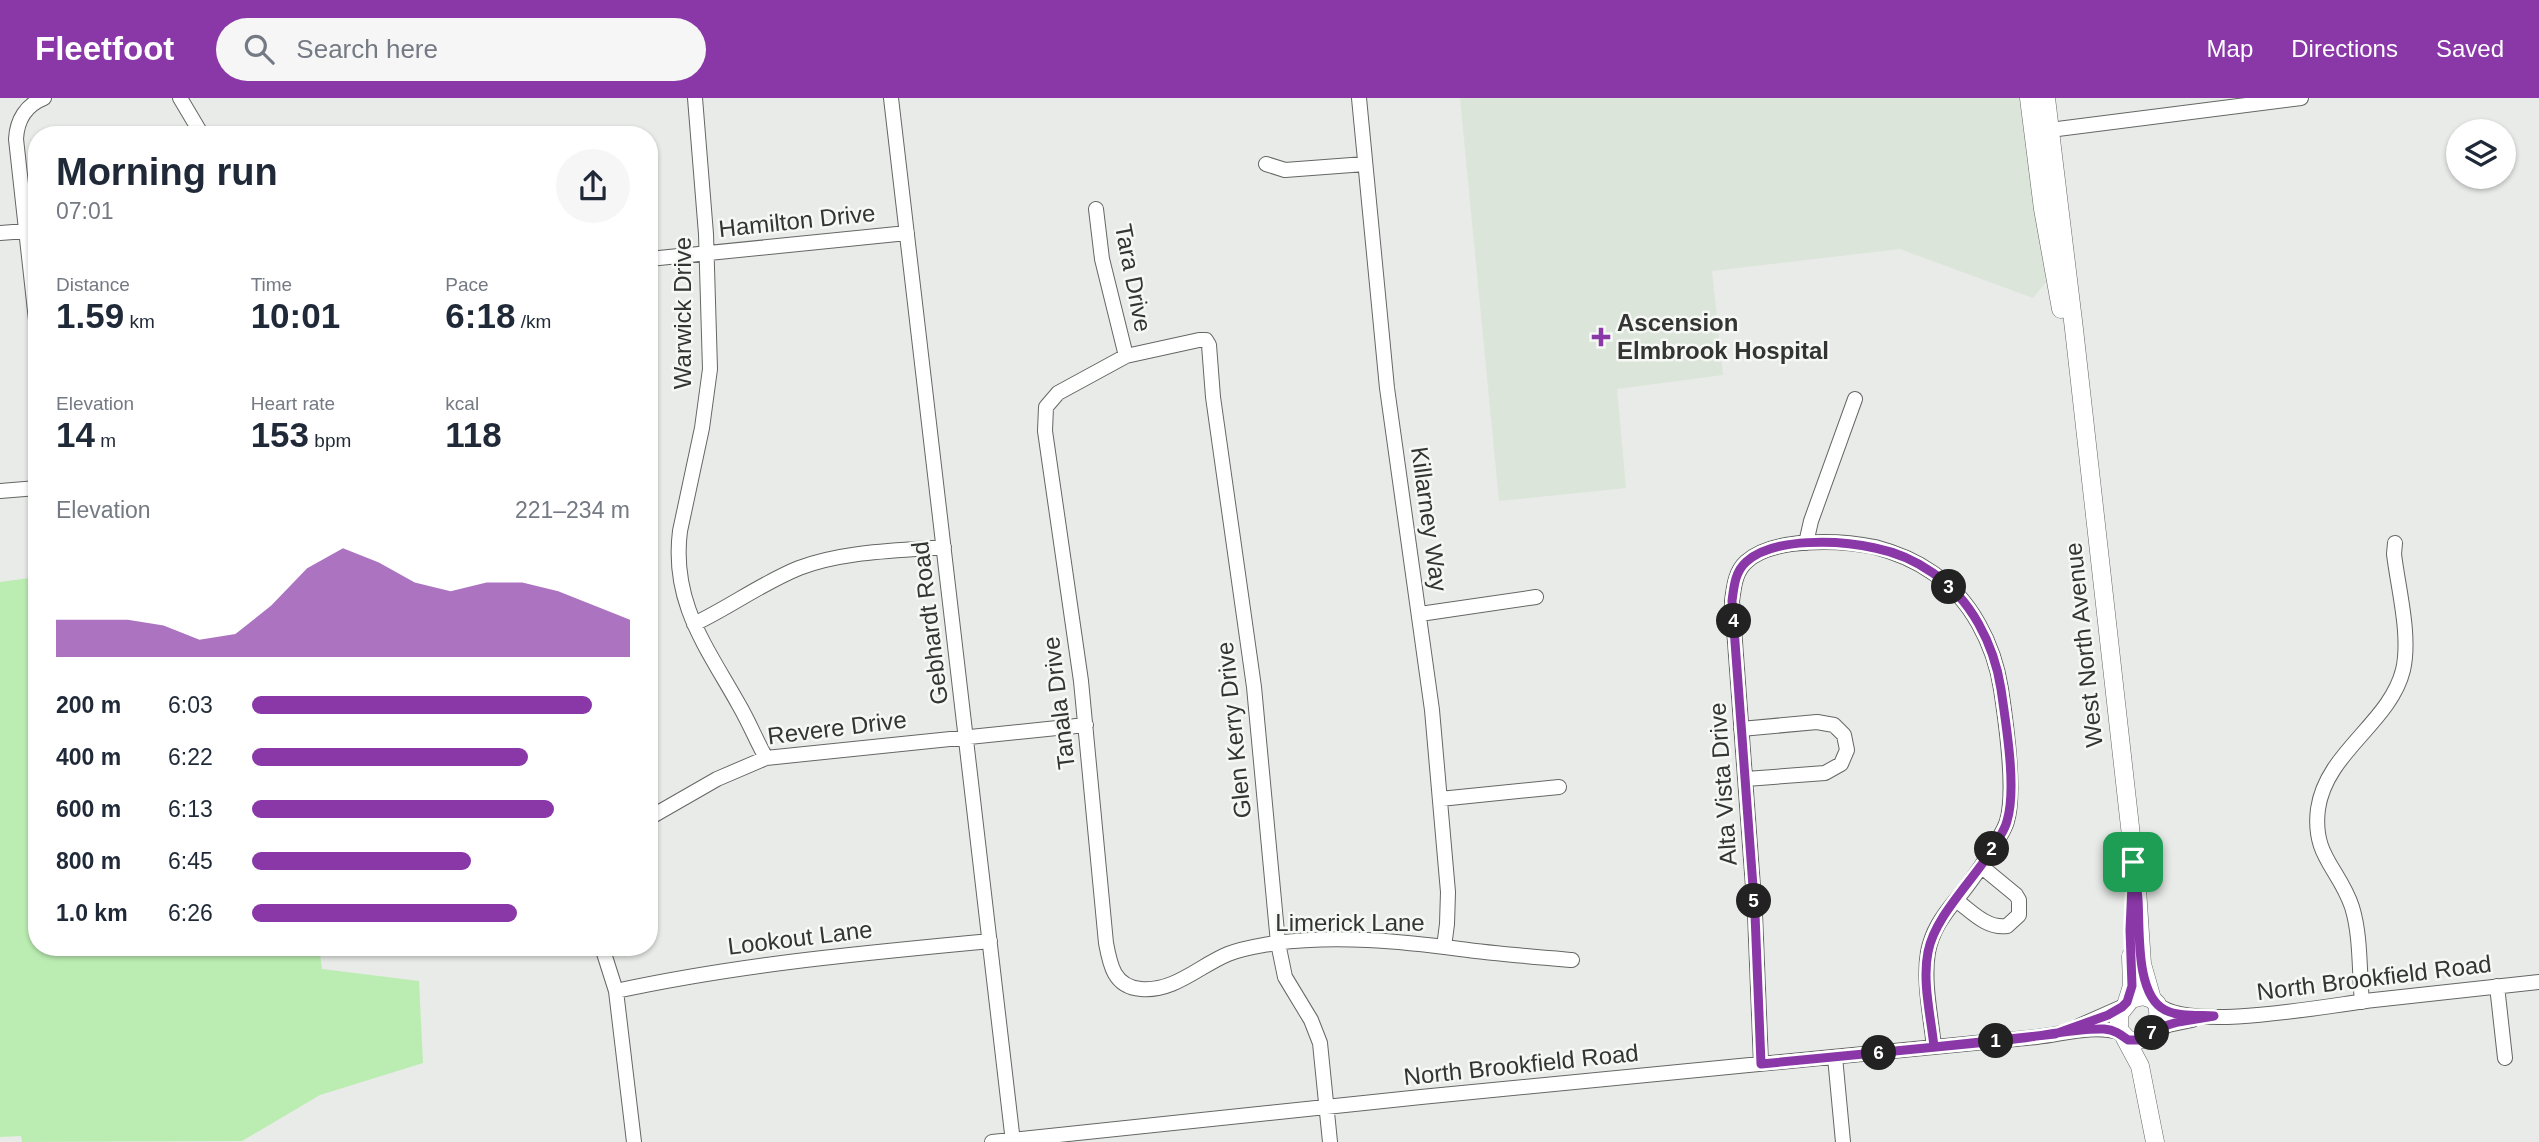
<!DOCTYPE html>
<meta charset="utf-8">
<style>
body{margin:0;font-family:Helvetica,sans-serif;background:#f6f6f7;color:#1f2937;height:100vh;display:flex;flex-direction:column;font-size:26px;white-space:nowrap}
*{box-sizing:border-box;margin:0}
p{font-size:23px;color:#747a83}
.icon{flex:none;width:38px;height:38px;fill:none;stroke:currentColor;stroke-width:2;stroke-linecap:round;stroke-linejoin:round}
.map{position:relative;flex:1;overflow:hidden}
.panel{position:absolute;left:28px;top:28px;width:630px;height:830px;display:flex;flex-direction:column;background:#fff;border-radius:28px;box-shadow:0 2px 5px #0004}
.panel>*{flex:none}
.tools{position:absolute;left:2446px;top:21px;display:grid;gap:14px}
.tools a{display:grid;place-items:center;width:70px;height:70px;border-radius:50%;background:#fff;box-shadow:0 2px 5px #0004;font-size:35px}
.pin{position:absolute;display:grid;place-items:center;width:60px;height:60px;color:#fff;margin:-30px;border-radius:14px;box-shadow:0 4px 10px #0006}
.km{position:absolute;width:35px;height:35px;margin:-18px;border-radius:50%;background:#222;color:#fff;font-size:19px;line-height:35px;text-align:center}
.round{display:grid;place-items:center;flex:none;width:74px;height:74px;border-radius:37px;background:#f6f6f7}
.summary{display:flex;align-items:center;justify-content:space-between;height:119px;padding:0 28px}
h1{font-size:38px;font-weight:700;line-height:52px}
.figures{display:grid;grid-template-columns:repeat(3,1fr);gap:10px;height:119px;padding:7px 28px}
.figures div{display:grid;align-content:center}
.figures b{font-size:35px;font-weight:700}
.figures small{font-size:19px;font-weight:400}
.figures p{font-size:19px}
.chart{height:196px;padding:14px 28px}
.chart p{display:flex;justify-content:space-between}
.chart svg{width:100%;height:126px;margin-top:7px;fill:#8a38a8;opacity:.7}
ul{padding:0 28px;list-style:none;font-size:23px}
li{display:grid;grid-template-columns:112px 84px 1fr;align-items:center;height:52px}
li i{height:18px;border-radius:9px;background:#8a38a8}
header{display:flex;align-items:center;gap:42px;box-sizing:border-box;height:98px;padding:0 35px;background:#8a38a8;color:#fff}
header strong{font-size:33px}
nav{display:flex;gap:38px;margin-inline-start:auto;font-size:24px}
.search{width:490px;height:63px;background:#f6f6f7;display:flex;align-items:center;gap:18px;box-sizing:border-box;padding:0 24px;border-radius:38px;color:#747a83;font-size:26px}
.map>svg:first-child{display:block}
</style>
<header>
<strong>Fleetfoot</strong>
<div class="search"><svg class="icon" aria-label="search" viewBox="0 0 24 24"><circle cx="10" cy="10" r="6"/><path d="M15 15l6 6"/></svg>Search here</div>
<nav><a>Map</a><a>Directions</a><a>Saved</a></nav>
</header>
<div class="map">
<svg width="2539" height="1044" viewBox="0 0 2539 1044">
<rect width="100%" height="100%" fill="#e8ebe7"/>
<!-- built -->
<path fill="#dce5da" d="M1460,0h566l20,184 -13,16 -133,-49 -188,22 11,104 -106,14 9,99 -127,13z"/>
<!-- green -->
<path fill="#bbedb2" d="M37,479v370h282l3,22 97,12 4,82 -103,32 -78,46 -220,1 -1,-6 -21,1v-555z"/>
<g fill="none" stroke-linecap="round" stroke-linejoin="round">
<!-- minor casing -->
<g stroke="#646764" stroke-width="16">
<path id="minor" d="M180,0l22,37
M695,0l11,136 4,135 -8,59 -22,103c-9,71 26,115 59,174 10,17 17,35 27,53
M891,0l122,1044
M1359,0l28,290 45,322 16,182 -1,32 -3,23
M2042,33l259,-33
M1266,66l19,6 80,-6
M1096,111l6,50 24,97
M0,135l26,-2
M649,161l258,-26
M37,231l-21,-190c1,-19 10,-34 28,-41
M0,393l37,-3
M1806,445l5,-22 44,-122
M1420,516l116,-17
M694,526c36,-17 68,-41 105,-56 45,-17 98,-17 145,-21
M1741,631l76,-7 17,3 10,10 3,15 -6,14 -16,9 -79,6
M1440,701l119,-12
M649,720l68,-39 49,-21 320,-33
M1956,802c16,12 31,29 51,26l12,-11v-15l-3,-5 -34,-28
M602,849l14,44 18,151
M2497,888l8,72
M616,893c124,-27 248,-38 374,-50
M2362,904c-3,-31 -1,-66 -10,-95 -13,-39 -40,-51 -34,-98 8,-57 72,-86 85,-139 8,-34 -5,-82 -9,-116l1,-11
M2157,906c32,29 173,1 217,-4 55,-6 110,-12 165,-18
M2079,928l43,-19
M2154,934l14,-7 24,-5
M1835,959l8,85
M1761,966l-6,-150 -23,-313c2,-14 3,-29 14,-39 27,-25 94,-22 129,-15 19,5 41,14 58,26 38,26 61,71 68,116 5,33 15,102 6,132 -2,8 -8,16 -12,24 -12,19 -25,39 -40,56 -13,16 -23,30 -27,51 -5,30 3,65 6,95
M992,1044l429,-45 616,-60c27,-3 57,-13 84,-4
M1330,1044l-10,-99 -9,-23 -26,-43 -7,-34 -24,-256 -41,-290 -4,-52 -3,-5h-7l-73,16 -68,37 -12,14 -1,24 36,250 25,262c4,22 8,44 35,46 33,3 58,-23 87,-35 15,-6 31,-8 47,-11 61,-8 125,-2 185,6 37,5 75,8 112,11"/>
</g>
<!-- major casing -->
<g stroke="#646764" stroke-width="19">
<path id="major" d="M2029,0l14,111 18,100
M2046,0l28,231 63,560 5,75 10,35
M2143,898l9,3 5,5c5,21 -7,40 -29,36l-9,-10v-16l12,-15z
M2127,904l5,-16 -1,-30
M2125,940l15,28 15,76"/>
</g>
<!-- minor -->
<use href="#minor" stroke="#fff" stroke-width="14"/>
<!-- major -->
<use href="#major" stroke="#fff" stroke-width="18"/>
</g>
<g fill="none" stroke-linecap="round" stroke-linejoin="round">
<!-- route casing -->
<g stroke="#fff" stroke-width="14">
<path id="route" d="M2133,764l-3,68 2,56 -5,16 -5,5 -14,8 -53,19 -121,13c-3,-30 -12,-65 -6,-95 7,-37 47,-73 67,-107 4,-8 10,-15 12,-24 10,-33 -1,-96 -6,-132 -7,-45 -30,-90 -68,-116 -17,-12 -38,-21 -58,-25 -35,-8 -102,-11 -129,14 -11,10 -12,24 -14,39l23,313 6,150c82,-8 165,-16 247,-24 32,-3 65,-12 96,-11 11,1 16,5 24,11h16l17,-13 17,-5 36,-6c-15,-1 -35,1 -49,-6 -30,-15 -25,-81 -27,-111 -1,-12 -3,-25 -5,-37"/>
</g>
<!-- route -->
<use href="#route" stroke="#8a38a8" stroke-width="9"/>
</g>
<!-- markers -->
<path fill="#8a38a8" stroke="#f5f8f4" stroke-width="2.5" d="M1597.5 228.5h7v7h7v7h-7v7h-7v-7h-7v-7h7z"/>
<g text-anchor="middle" stroke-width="5" stroke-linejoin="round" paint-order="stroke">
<!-- street labels -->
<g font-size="24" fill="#333433" stroke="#f5f8f4">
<text transform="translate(797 123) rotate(-6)" y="8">Hamilton Drive</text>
<text transform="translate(1133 180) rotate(79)" y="8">Tara Drive</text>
<text transform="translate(683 215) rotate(-90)" y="8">Warwick Drive</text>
<text transform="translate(1429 421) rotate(82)" y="8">Killarney Way</text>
<text transform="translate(930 525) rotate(-97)" y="8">Gebhardt Road</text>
<text transform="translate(2084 547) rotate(-96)" y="8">West North Avenue</text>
<text transform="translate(1059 605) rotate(-97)" y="8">Tanala Drive</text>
<text transform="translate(837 630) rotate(-7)" y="8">Revere Drive</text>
<text transform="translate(1234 632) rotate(-96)" y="8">Glen Kerry Drive</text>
<text transform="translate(1723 686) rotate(-94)" y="8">Alta Vista Drive</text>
<text x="1350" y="833">Limerick Lane</text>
<text transform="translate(800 840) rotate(-7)" y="8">Lookout Lane</text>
<text transform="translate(2374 880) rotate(-7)" y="8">North Brookfield Road</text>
<text transform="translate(1521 967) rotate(-6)" y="8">North Brookfield Road</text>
</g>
<!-- poi labels -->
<g font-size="24" font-weight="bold" fill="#333433" stroke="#f5f8f4" text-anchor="start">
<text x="1617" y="233">Ascension<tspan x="1617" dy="28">Elmbrook Hospital</tspan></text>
</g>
</g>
</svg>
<div class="tools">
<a><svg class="icon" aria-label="layers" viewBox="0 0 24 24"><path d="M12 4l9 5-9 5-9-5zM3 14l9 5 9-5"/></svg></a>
</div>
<div class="pin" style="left:2133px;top:764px;background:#1e9e55"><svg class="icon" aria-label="arrive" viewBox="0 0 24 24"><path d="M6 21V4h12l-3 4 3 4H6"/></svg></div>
<b class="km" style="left:1996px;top:943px">1</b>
<b class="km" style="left:1992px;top:751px">2</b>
<b class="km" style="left:1949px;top:489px">3</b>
<b class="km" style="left:1734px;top:523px">4</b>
<b class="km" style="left:1754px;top:803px">5</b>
<b class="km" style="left:1879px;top:955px">6</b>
<b class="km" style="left:2152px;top:935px">7</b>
<section class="panel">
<div class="summary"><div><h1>Morning run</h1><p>07:01</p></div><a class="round"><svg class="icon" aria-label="share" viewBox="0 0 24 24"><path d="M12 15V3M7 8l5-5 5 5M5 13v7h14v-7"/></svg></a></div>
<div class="figures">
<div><p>Distance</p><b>1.59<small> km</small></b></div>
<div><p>Time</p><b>10:01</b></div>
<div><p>Pace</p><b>6:18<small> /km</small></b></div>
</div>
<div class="figures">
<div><p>Elevation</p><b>14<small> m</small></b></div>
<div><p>Heart rate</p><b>153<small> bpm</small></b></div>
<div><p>kcal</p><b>118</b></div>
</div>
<div class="chart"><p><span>Elevation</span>221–234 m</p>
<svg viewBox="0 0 160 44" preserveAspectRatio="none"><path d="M0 44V31L10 31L20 31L30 33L40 38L50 36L60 26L70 13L80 6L90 11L100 18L110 21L120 18L130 18L140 21L150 26L160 31V44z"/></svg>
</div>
<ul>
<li><b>200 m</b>6:03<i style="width:90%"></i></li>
<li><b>400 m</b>6:22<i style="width:73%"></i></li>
<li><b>600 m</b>6:13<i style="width:80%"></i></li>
<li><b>800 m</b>6:45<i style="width:58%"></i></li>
<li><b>1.0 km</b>6:26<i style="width:70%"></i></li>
</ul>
</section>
</div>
